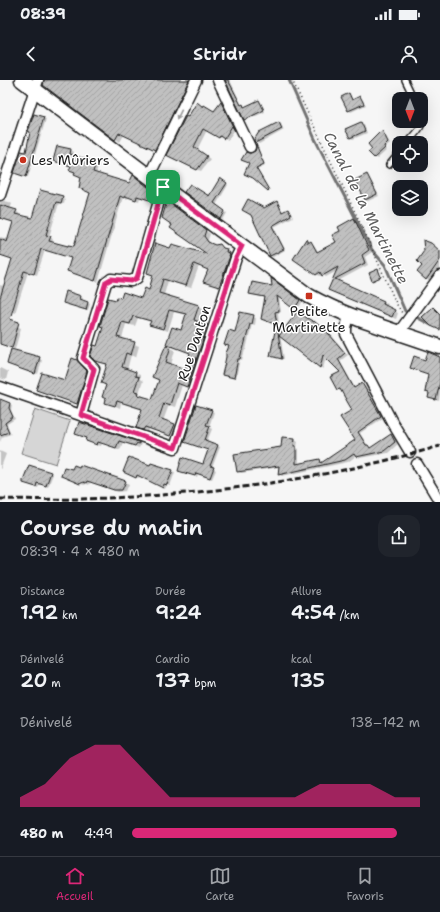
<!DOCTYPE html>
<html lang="fr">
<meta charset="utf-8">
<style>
body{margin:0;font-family:"Shantell Sans",sans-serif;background:#20242c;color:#f1f3f6;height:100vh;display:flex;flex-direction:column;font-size:15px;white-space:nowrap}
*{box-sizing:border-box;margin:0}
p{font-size:13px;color:#9ea1a6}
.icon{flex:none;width:22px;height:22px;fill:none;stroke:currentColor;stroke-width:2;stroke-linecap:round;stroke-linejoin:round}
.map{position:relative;height:422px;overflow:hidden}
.panel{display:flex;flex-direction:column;background:#171b24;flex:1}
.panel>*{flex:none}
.needle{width:26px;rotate:180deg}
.controls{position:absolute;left:392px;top:12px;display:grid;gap:8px}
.controls a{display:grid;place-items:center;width:36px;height:36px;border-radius:8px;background:#171b24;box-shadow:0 4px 16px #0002;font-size:20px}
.pin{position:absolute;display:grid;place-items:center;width:34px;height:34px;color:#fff;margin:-17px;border-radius:8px;box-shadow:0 2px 6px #0006}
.round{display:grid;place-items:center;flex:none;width:42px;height:42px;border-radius:12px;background:#20242c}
.head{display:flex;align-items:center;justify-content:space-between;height:68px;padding:0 20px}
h1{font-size:22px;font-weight:600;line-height:30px}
.figures{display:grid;grid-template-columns:repeat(3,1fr);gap:6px;height:68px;padding:4px 20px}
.figures div{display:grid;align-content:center}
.figures b{font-size:20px;font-weight:600}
.figures small{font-size:11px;font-weight:400}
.figures p{font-size:11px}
.chart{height:112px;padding:8px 20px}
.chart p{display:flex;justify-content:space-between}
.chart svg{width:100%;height:72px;margin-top:4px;fill:#db2777;opacity:.7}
ul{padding:0 20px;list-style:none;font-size:13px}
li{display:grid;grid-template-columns:64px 48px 1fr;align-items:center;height:30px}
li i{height:10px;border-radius:5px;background:#db2777}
.status{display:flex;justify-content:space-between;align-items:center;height:28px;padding:0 20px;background:#171b24;direction:ltr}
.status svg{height:11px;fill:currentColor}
header{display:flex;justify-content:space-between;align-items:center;height:52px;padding:0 20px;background:#171b24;font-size:18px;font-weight:600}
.menu{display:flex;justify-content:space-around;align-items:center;height:56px;border-top:1px solid #363941;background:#171b24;font-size:11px;color:#9ea1a6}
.menu a{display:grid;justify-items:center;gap:2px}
.menu .selected{color:#db2777}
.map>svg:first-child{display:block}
</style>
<div class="status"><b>08:39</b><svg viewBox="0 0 49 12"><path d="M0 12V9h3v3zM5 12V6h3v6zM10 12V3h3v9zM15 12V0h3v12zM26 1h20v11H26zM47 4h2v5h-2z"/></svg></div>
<header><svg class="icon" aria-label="back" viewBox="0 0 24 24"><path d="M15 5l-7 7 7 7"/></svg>Stridr<svg class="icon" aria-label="person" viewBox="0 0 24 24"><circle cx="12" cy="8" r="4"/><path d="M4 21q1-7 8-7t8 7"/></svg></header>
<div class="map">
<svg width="440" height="422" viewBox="0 0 440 422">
<defs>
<pattern id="building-hatch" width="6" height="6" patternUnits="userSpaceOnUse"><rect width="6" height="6" fill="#c0c0c0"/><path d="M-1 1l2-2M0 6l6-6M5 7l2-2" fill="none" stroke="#a4a4a4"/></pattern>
</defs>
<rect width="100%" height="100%" fill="#f6f6f6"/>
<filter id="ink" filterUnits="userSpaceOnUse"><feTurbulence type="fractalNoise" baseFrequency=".025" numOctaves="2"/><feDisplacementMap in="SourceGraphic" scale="8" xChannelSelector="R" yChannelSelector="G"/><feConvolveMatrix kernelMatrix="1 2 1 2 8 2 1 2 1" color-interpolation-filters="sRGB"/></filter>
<g filter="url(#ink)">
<!-- green -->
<path fill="#d6d6d6" stroke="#797979" d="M35,329l35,12 -14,43 -35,-11z"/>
<!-- shadow -->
<path fill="#0003" fill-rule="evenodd" d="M45,0h150l-35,72 -36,-17 -4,7 -76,-57z
M226,0h4l12,26 3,1 14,-6 2,2 4,9 -18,8 -2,-1z
M349,15l2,1 2,5 7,-4 2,2 4,6 -15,7 -2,-2z
M221,23l4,2 12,26 -2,-2 -7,11 -4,-2 -1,1 -16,-9 -10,20 13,9 -9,12 -30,-14 17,-39 15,-10 11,4z
M43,38l3,1 -18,58 -11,-3z
M279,43l2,1 3,6 -25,14 -3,-2z
M361,43l3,2 3,8 -14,6 -2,-1z
M382,51l2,2 6,11 -5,4 2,2 -10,9 -7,-7 4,-3z
M257,66l8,19 -8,4 12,21 -15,-12 -4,-15v-8l6,-3z
M71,70l3,2 -1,4 26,8 -3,10 34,11 6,-7 20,15 -4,8 -12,-4 -1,4 -11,-4 -1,2 -4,-2 -25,85 -27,-10 1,-14 -27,-8 -8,25 -9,-3 -13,41 -15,-7v-21l3,1 3,-10 1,1 6,-18 -13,-4v-18l9,2 5,-17 -14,-4v-16l4,-1 5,1 3,2 -2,5 9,4 -1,3 15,4 29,-23 3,2 -1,5 -5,-1 -10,34 4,2 -1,3 23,6 16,-56 -9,-15 -12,-7 2,-4 -15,-4z
M367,95l2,2 10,19 -11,5 -2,-1z
M222,101l6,4 -12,20 11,8 -4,7 -2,-2 -12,-21z
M277,122l2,2 4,8 5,-2 5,7 -19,10 11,23 -12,7 -3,-2 -7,-46z
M172,125l38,29 -2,6 4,5 3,1 5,-1 11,8v2l3,1 -10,33 -15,-5v-14l-10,-4 -8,22 -23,-7 -4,14 34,11 5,2 -5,15 14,5 -20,61 -10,-4 -7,22 -6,-2 -6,16 16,6 -4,11 -26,-9 -1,3 -11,-5 6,-17 -22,-7 -1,5 -13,-6 1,-37 -13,-5 3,-13 18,-45 26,-3 8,-8 4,-15 -6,-3 22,-24 42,8 -39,-32zM174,232l13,3 -5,17 -15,11 24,10 -5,17 -15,-5 4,-15 -8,-4 -14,31 7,3 -7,21 -10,-4v-1l-4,-3 4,-12 -3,-2v-4l-13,-5 4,-15 5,2 3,-11 -17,-7 4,-15 9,2 3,-8 14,4 -1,3 4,2 13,4z
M354,139l3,2 15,31 -7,5 3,8 -30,16 50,23 -2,3 12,6 -2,6 -67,-29 8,-19 -11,6 -3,-2 -3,1 -4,-2 -10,-34 8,5 5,8 18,-10 4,-11z
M435,167l5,4v17l-10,13 -4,-2z
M272,200l30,22 -2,4 -6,2 -15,-11 2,15 -3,1 1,12 -15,-5 2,-22 -13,-3 20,-8z
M67,213l14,4 2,1 -1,3 8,3 -2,6 -22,-6z
M241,233l15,5 -1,7 -3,-1 -6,26h-1l-3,10 -2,-1 -4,19 -11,-3 5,-28 -4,-2 10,-12z
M0,240l21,8 -6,21 -15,-5z
M315,242l17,14 16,19 -8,6 15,27 7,-4 3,2 18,32 -23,15 8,13 3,2 20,-13 3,2 4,7 -10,9 -28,5 -4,-2 -8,6 -66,14 -3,-2 1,-7 -39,6 -3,-2 44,-23 13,-9 3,2 -1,7 2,1v15l20,-4 4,3 33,-22 -3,-31 -11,-19 -4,-1 -7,-13 10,-5 -15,-15 -3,12 -2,-2 -41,-32z
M277,247l2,1 5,31 -13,-3z
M12,270l30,10 -4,14 -30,-10z
M440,278v36l-1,7 -10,-3 1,-5 -1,-19 -3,-13z
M76,281l4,2 10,11 -9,31 -44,-15 28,-9z
M0,288l8,4 -2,8 -6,-2z
M0,320l12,5 -1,5 4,9 -8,5 4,10 -9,3 -2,5z
M211,331l3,1 -5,15 3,2 -5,13 13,5 -8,21 4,2 -4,9 -14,-5 -1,3 -16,-5 23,-7 5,-15 -22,-7z
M80,343l59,20 2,1 -2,4 -16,-6 -3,8 -18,-7 -1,3 -10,-3 -3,-4 -12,-5z
M0,371l6,3 -6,16z
M151,387l24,5 -5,14 -3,-1 -2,4 -25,-13 -1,2 -12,-5z
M50,393l3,1 -5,13 -8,-3 -2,4 -11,-4z
M66,398l59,4 4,2 -3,7 -8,1 -28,-10 -1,3 -2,-1 -3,1z"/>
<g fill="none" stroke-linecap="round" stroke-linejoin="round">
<!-- stream -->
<path stroke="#727272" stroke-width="3" d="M289,0l26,59 57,111 13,15 20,46 26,14"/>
</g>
<!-- building -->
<path fill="url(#building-hatch)" stroke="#1c1c1c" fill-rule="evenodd" d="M44,0h145l-34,70 -36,-17 -4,7 -72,-55z
M225,0h3l13,25 2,-1 1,3 15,-7 5,10 -20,10z
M349,13l3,7 8,-4 4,8 -16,7 -7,-14z
M197,22l6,5 1,-2 10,6 7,-9 14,29 -3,-5 -8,13 -4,-3 -1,2 -16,-9 -9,18 13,9 -10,14 -31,-15 20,-39 2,1z
M34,34l10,3 -18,60 -12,-4 7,-22 5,1 4,-20 -2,-1z
M279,42l3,7 -27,14 -1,-3 5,-8z
M361,42l4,9 -15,7 -5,-9z
M382,50l6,12 -4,4 1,2 -11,10 -6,-6 4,-3 -4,-5z
M256,64l8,20 -8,4 13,22 -1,1 -15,-13 -9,-4 5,-11 -8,-3 5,-8 4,1 5,-2z
M57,66l14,3 -1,5 26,8 -3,10 36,11 4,-8 20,16 -4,9 -12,-4 -1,4 -11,-4 -1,2 -4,-2 -25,85 -28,-10 4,-13 -30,-9 -7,25 -10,-3 -14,48 9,3 -7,26 -12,-4v-46l12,-39 -12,-4v-16l7,3 6,-20 -13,-4v-13l17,5 -2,4 17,4 8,-28 23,6 -2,7 -5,-1 -10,33 5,1 -2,5 19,5v-1l6,1 16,-53 -11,-5 2,-11 -7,-3 1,-2 -6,-2 2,-4 -18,-5z
M367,94l10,20 -12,6 -10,-20z
M220,98l7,5 -13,20 11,8 -4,8 -37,-27 6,-8 19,12z
M248,119l16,9 13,-7 5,11 6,-3 3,6 -19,11 12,23 -14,7 -19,-41 -9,-5z
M167,121l39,29 -2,6 4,6 7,3 5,-1 3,4 4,1 -1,3 4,1 -1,3h1l-11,31 -16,-5 5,-12 -14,-6 -8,22 -23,-7 -4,14 40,12 -5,15 14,5 -21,62 -10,-4 -7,22 -6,-2 -5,15 16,6 -5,12 -25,-9 -2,3 -7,-2 6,-19 -25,-8 -2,5 -10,-3 1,-4 -4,-2 4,-12 -5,-2 6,-19 -12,-3 -5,-5 4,-11 3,1 6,-19 -3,-1 8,-28 8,2 1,-3 4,1 2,-6 18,6 4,-10 4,2 4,-15 -6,-2 8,-30 15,5 2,-4 35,10 -37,-26 2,-3 -10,-7zM169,230l17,4 -5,16 -9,-3 -6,17 24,9 -5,16 -19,-7 5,-16 -5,-1 -14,32 7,3 -7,19 -14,-4 1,-3 -5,-1 5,-14 -4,-1 1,-4 -14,-5 4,-14 5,2 4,-13 -18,-5 5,-15 8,2 3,-8 18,5 -2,4 14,4z
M354,138l15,32 -7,5 3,8 -30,16 49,22 -1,3 12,6 -3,7 -64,-27 10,-23 -16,9 -2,-4 -4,3 -23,-16 13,-20 2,4 3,-2 6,11 19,-10 -4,-7 8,-4 -2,-4z
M423,160l8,3 9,8v9l-14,20 -9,-8 5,-6 -5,-5 7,-10z
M378,189l3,8 -9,4 -3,-8z
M271,198l29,22 -3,5 -6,2 -14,-11 2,15 -4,1 2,13 -16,-6 4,-22 -16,-3 3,-12 20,4z
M66,211l15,5 -1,3 8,3 -2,8 -23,-7z
M433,227l7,7v16l-9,-4 -9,-9z
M240,232l14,3 -2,9h-2l-7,26h-1l-2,9h-2l-4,19 -12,-3 4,-18v-4l3,-7 -5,-1 5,-15 6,2z
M297,232l17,10v-1l15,13 16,19 -7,6 16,29 8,-5 19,33 -23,16 8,13h2l2,3 21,-14 4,8 -11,9 -28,6 -2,-3 -9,6 -67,15 1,-9 -42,6 -3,-18 47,-7 1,-10 13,1 -1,8h2v18l24,-5 1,4 34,-23 -15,-23 12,-7 -12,-21 -3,1 -7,-13 10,-5 -17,-17 -3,13 -41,-32z
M276,246h1l5,33 -12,-3z
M11,269l29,8 -5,17 -28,-10z
M428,272l12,5v25l-4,18 -8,-2 1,-5 -4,-1 3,-18 -18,-6 4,-12 11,4z
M72,278l5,2 10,11 -10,33 -41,-14 6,-17 23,7z
M0,319l10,4 -1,5 4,9 -8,6 4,9 -9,3z
M196,325l16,5 -6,15 4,1 -5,14 13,5 -8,21 4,1 -4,11 -14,-5 -1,3 -17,-5 4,-14 21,7 5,-14 -24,-8z
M79,342l60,20v2l-2,-1 -2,3 -16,-5 -3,7 -18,-6 -1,3 -11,-4 1,-3 -12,-4z
M129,377l21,8 1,-2 22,7 -6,15 -3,-1 -1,4 -26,-13 -1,3 -13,-6z
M29,385l22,7 -5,14 -9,-3 -1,4 -13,-4v-3z
M74,385l5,2 1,-2 46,16 -4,9h-8l-27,-9 -1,2 -3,-1 -3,2 -19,-8 3,-9 8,2z"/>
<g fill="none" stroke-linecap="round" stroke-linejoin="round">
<!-- lane casing -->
<g stroke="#1c1c1c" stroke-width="8">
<path id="lane" d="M405,0l9,19
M407,63c8,-9 20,-18 14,-30
M389,85l10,-12"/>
</g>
<!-- street casing -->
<g stroke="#1c1c1c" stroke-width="13">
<path id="street" d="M218,0l32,67
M149,96l47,-96
M0,115l38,-115
M349,235l-3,13v6l46,88 18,30
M399,252l41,-56
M0,307l175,61 61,-190 6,-12
M81,335l13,-46 -11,-11 23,-75 5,-4 20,2 6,-3 26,-91
M417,384l23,38"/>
</g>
<!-- secondary casing -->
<g stroke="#1c1c1c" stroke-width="17">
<path id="secondary" d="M22,0l141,107 146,109c41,23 87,35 131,51"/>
</g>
<!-- path -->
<path stroke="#1c1c1c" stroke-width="1.5" stroke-dasharray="1 3" stroke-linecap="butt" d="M292,0l74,155 30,68 6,10"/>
<!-- lane -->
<use href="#lane" stroke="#fff" stroke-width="5"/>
<!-- street -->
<use href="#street" stroke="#fff" stroke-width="10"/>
<!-- secondary -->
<use href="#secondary" stroke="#fff" stroke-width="14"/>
<!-- rail -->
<path stroke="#1c1c1c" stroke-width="3" stroke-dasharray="6 3" stroke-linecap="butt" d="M0,419c149,3 297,-11 440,-53"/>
</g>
<!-- one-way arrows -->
<defs><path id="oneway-solid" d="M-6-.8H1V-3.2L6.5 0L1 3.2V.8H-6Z"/></defs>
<use fill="#999" href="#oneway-solid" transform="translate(179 35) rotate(116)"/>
</g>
<g fill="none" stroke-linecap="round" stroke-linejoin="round" filter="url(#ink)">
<!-- route casing -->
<g stroke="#fff" stroke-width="8">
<path id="route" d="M163,107l79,59 -6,12 -61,190 -94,-33 13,-46 -11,-11 23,-76 5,-3 20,2 6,-3z"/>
</g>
<!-- route -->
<use href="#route" stroke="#db2777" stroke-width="5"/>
</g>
<!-- markers -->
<g fill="#c8321e" stroke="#fff" stroke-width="1.5">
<circle cx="23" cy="80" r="4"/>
<rect x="305" y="212" width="8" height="8" rx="2"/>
</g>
<g text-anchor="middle" stroke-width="3" stroke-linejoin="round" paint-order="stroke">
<!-- poi labels -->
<g font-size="14" fill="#1c1c1c" stroke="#fff" text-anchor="start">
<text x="31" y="85">Les Mûriers</text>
<text x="309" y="236" text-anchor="middle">Petite<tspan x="309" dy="16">Martinette</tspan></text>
</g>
<!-- street labels -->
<g font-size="14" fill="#1c1c1c" stroke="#fff">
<text transform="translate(194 263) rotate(-72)" y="5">Rue Danton</text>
</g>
<!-- water labels -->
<g font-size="15" font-style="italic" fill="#5d5d5d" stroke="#fff">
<text transform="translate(366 128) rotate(63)" y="5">Canal de la Martinette</text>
</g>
</g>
</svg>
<div class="controls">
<a><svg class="needle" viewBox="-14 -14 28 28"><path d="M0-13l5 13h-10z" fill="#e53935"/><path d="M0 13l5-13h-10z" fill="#9ea1a6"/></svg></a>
<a><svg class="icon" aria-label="locate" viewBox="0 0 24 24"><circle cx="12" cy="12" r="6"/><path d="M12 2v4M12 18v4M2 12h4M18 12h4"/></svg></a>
<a><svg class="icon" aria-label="layers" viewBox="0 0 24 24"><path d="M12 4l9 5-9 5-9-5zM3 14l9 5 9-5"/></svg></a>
</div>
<div class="pin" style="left:163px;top:107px;background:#1e9e55"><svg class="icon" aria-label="arrive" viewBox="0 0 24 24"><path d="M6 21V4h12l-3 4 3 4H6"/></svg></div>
</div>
<section class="panel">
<div class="head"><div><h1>Course du matin</h1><p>08:39 · 4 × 480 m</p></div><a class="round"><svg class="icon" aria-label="share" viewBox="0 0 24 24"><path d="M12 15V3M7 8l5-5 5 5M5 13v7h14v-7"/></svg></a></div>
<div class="figures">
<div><p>Distance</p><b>1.92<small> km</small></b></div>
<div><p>Durée</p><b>9:24</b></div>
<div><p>Allure</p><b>4:54<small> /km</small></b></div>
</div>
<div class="figures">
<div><p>Dénivelé</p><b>20<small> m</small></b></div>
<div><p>Cardio</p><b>137<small> bpm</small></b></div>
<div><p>kcal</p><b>135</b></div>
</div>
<div class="chart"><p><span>Dénivelé</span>138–142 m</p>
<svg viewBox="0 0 160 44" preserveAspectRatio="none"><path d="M0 44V38L10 30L20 14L30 6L40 6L50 22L60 38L70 38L80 38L90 38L100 38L110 38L120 30L130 30L140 30L150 38L160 38V44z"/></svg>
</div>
<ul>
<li><b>480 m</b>4:49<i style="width:92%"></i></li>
</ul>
</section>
<nav class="menu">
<a class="selected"><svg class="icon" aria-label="home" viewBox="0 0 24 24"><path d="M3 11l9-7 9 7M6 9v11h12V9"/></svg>Accueil</a>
<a><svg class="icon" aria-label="map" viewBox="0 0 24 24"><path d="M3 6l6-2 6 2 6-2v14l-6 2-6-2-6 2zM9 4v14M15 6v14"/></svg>Carte</a>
<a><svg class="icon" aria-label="saved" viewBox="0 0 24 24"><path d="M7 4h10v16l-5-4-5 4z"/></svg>Favoris</a>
</nav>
